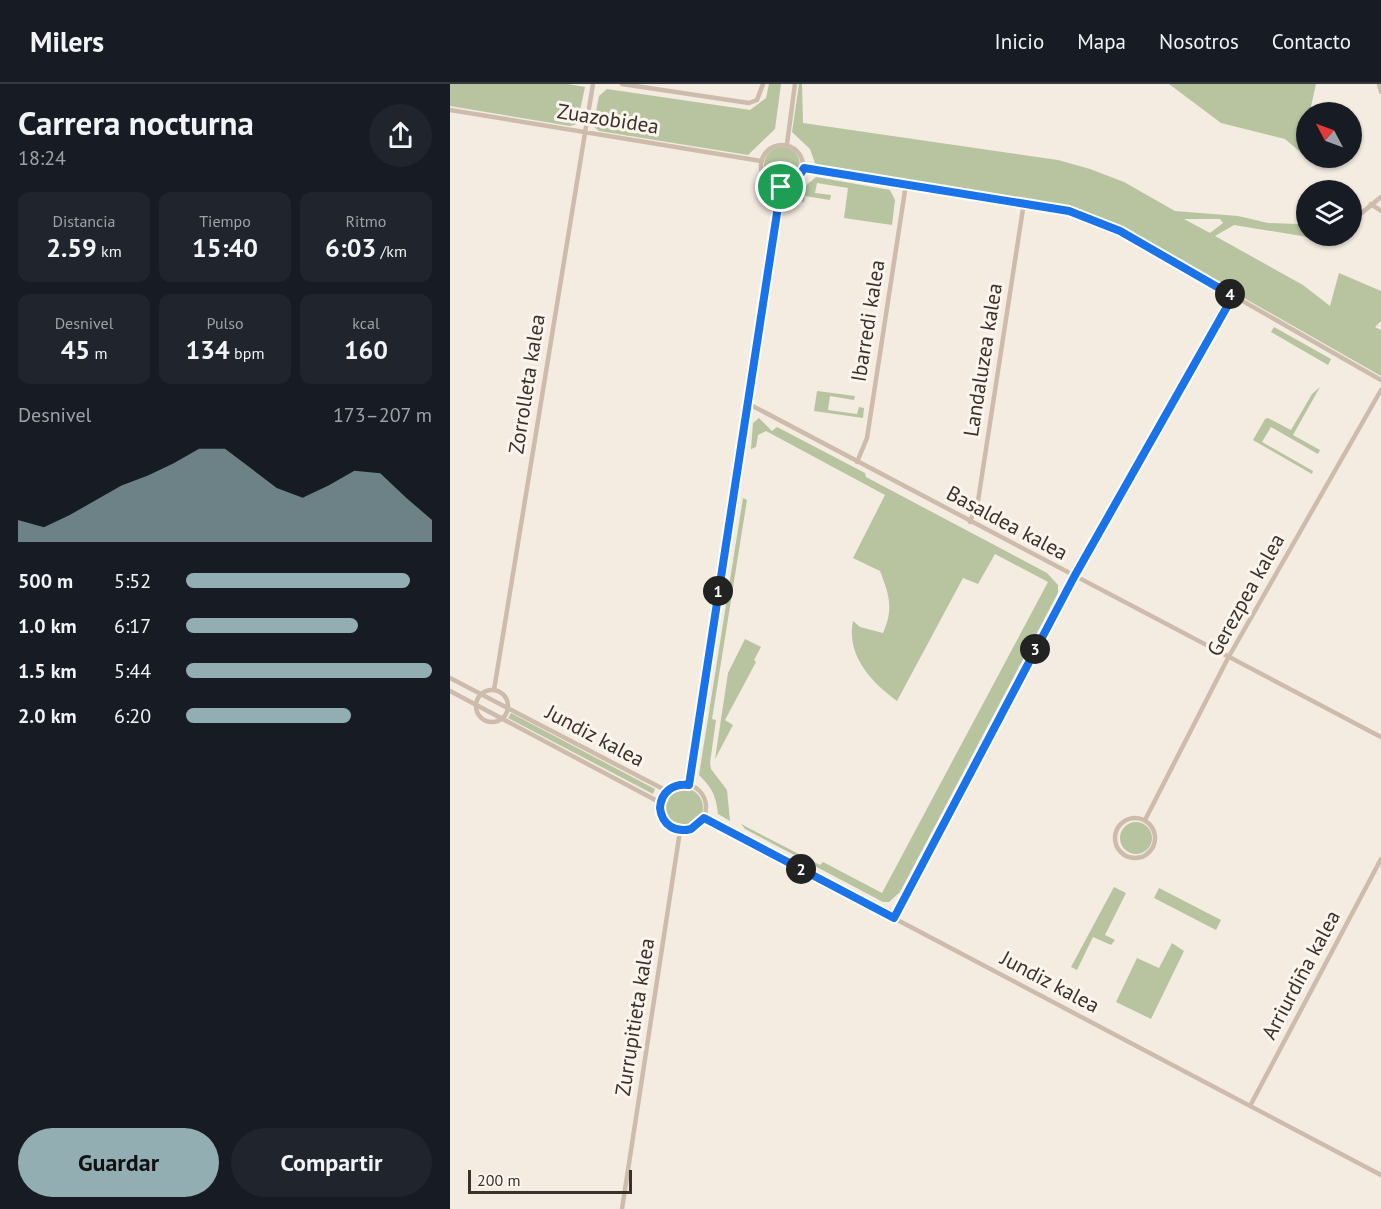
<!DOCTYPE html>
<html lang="es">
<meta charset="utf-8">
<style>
body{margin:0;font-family:"PT Sans",sans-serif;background:#20242c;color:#f1f3f6;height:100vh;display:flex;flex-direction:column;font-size:22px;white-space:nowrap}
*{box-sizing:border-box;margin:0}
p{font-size:20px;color:#9ea1a6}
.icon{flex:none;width:33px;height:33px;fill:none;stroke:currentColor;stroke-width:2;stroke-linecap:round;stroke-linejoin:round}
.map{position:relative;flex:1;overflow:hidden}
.drawer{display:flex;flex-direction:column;background:#171b24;width:450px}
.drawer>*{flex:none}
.needle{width:39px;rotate:311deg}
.fabs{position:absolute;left:846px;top:18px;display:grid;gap:12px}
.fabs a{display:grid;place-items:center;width:66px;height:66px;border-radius:50%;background:#171b24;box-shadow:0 2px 4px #0004;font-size:30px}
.scale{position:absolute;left:18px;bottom:15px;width:164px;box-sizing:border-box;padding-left:6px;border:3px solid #3b302b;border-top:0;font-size:16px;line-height:21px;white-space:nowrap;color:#3b302b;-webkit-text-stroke:4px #fbf5ee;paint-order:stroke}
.pin{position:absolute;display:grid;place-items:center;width:51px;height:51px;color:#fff;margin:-26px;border:3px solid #fff;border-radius:50%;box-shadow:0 2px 6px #0007}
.km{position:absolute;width:30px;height:30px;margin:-15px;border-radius:50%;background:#222;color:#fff;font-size:16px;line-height:30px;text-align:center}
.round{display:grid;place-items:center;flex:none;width:63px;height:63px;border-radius:32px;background:#20242c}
.summary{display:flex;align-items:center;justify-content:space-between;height:102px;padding:0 18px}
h1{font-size:33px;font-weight:600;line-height:45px}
.stats{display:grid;grid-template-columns:repeat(3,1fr);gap:9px;height:102px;padding:6px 18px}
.stats div{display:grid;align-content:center;border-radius:12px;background:#20242c;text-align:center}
.stats b{font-size:26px;font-weight:600}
.stats small{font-size:16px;font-weight:400}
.stats p{font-size:16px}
.chart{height:168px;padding:12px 18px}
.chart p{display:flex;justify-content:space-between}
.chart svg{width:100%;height:108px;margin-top:6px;fill:#92aeb2;opacity:.7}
.action{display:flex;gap:12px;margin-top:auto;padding:12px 18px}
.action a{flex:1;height:69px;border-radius:36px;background:#92aeb2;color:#111;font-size:24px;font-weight:600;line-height:69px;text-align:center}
.action a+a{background:#20242c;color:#f1f3f6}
ul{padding:0 18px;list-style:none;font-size:20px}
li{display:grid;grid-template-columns:96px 72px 1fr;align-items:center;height:45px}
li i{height:15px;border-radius:8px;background:#92aeb2}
header{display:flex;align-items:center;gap:36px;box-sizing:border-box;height:84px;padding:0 30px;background:#171b24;border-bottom:2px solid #363941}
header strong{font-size:28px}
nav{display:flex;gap:33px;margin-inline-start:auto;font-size:21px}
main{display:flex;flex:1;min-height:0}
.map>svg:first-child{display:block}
</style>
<header>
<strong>Milers</strong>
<nav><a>Inicio</a><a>Mapa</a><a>Nosotros</a><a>Contacto</a></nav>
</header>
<main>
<section class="drawer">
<div class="summary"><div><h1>Carrera nocturna</h1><p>18:24</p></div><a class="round"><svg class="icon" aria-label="share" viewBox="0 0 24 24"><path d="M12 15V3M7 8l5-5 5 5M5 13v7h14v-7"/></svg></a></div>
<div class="stats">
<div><p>Distancia</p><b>2.59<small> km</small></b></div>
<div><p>Tiempo</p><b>15:40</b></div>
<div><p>Ritmo</p><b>6:03<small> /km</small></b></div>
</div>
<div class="stats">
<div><p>Desnivel</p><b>45<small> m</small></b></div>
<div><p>Pulso</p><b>134<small> bpm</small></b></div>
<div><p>kcal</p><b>160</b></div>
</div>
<div class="chart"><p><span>Desnivel</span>173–207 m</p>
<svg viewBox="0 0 160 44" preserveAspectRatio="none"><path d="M0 44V35L10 38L20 33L30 27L40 21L50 17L60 12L70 6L80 6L90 14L100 22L110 26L120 21L130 15L140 16L150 26L160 35V44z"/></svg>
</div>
<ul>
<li><b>500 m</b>5:52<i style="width:91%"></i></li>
<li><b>1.0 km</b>6:17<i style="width:70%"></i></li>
<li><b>1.5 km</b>5:44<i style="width:100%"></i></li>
<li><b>2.0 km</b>6:20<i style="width:67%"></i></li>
</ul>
<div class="action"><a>Guardar</a><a>Compartir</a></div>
</section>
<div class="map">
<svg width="931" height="1125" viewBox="0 0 931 1125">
<rect width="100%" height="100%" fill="#f4ebe1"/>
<!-- green -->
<path fill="#b8c4a0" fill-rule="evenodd" d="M0,0h118l17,3 -8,37 -7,2 -120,-20z
M319,0h12l-6,45 -27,26 -149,-24 -6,-5 6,-30 8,-7 143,21 16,-12z
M349,0h3l1,39 255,37 32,9 34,13 51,29 63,5 30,7 31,1 7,-14v26h17l3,4 -92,-15 -19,11 88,49 27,21 9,-33 42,18v30l-6,6 6,3v46l-258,-147c-51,-23 -102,-30 -157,-39 -50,-8 -100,-16 -150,-24l-6,-17 -18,-17zM734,135h36l3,4 -13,10z
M719,0h147l-6,27 12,1h-16v10h-3l3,11v24l-21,-18 -64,-16z
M314 81a18 18 0 1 1 36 0a18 18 0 1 1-36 0Z
M366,93l74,13 5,10 -3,25 -48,-7 4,-30 -31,-5 -2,10 16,2 -1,5 -25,-4 -1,6 -15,-2z
M824,243l57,32 -3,6 -57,-33z
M870,303l-27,48 27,15 -2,4 -47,-27 -9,15 51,29 -1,3 -59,-34 12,-21 3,-1 23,12 21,-36z
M367,307l38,5 -1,4 -24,-4 -2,14 29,4 2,-7 5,1 -1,10 -49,-7z
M309,334l13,13 5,-4 88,46 1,4 181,96 11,12v8l-158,299 -11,10h-6l-138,-73 -4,-5 79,41 3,-3 59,31 166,-311 -53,-28 -17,30 -15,-6 -66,123c-26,-19 -51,-46 -44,-80l7,6 23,6c11,-24 6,-39 -3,-62l-27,-13 32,-63 -119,-64 -8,4 -2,12 -5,2 2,-26z
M293,414l4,2 -35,219 4,1 -6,43 1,6 16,21 3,31 -12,-7c-2,-19 -6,-26 -19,-39z
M295,555l16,8 -7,13 2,2 -31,58 8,5 -18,34 13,-86z
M61,629l144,76 -2,5 -145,-76z
M213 724a20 20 0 1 1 40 0a20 20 0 1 1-40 0Z
M670 754a16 16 0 1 1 32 0a16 16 0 1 1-32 0Z
M664,803l12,6 -21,42 10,5 -4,5 -18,-8 -16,33 -6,-3z
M709,804l62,32 -5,10 -62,-32z
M722,859l12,8 -33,68 -35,-17 21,-44 22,10z"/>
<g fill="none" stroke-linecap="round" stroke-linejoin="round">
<!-- minor -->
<path stroke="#cdbbac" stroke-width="4.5" d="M172,0l127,19 8,-3 6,-16
M929,0l2,8
M0,26l311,51
M337,60l8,-60
M311 82a21 21 0 1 1 42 0a21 21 0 1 1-42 0Z
M354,84c53,8 106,17 159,25 55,8 107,15 157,38l261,149
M921,120l10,7
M902,137l29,-24
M873,154l11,-2
M297,319l634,334
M407,378l10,-24 39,-254
M520,438l8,-21 46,-299
M0,594l217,113
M26 622a16 16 0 1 1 32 0a16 16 0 1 1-32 0Z
M44,606l99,-606
M0,607l211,112
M210 723a23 23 0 1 1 46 0a23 23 0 1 1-46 0Z
M239,701l92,-598
M254,734l677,357
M665 754a20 20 0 1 1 40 0a20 20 0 1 1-40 0Z
M695,736l83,-162 153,-268
M444,834l180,-341 159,-281
M800,1022l131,-247
M172,1125l58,-378"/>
</g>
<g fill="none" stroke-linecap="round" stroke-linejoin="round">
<!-- route casing -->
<g stroke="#fff" stroke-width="12">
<path id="route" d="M354,84l265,43 51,20 113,65 -159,281 -180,341 -190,-100 -13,11c-16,4 -29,-4 -31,-21 1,-16 13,-25 29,-23l92,-598 15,-5z"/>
</g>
<!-- route -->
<use href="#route" stroke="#1a73e8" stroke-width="8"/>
</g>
<g text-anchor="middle" stroke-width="6" stroke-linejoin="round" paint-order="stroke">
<!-- street labels -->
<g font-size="21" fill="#3b302b" stroke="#fbf5ee">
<text transform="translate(158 35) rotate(9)" y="7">Zuazobidea</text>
<text transform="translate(418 237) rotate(-81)" y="7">Ibarredi kalea</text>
<text transform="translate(533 276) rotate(-81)" y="7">Landaluzea kalea</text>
<text transform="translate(77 300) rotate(-81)" y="7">Zorrolleta kalea</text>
<text transform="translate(557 439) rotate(28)" y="7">Basaldea kalea</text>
<text transform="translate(796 511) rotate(-61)" y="7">Gerezpea kalea</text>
<text transform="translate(145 652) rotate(28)" y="7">Jundiz kalea</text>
<text transform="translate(851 891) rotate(-62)" y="7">Arriurdiña kalea</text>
<text transform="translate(600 898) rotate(28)" y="7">Jundiz kalea</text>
<text transform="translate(185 933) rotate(-81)" y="7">Zurrupitieta kalea</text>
</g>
</g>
</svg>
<div class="fabs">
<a><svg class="needle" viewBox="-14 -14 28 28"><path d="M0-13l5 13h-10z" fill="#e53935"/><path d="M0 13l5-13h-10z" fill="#9ea1a6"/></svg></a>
<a><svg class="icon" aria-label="layers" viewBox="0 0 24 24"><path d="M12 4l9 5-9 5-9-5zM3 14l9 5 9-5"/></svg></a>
</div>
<div class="scale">200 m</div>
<div class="pin" style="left:331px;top:103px;background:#1e9e55"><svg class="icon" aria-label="arrive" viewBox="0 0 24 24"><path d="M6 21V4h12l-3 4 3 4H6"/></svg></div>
<b class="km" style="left:268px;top:507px">1</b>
<b class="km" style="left:351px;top:785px">2</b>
<b class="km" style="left:585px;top:565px">3</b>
<b class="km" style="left:780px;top:210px">4</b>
</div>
</main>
